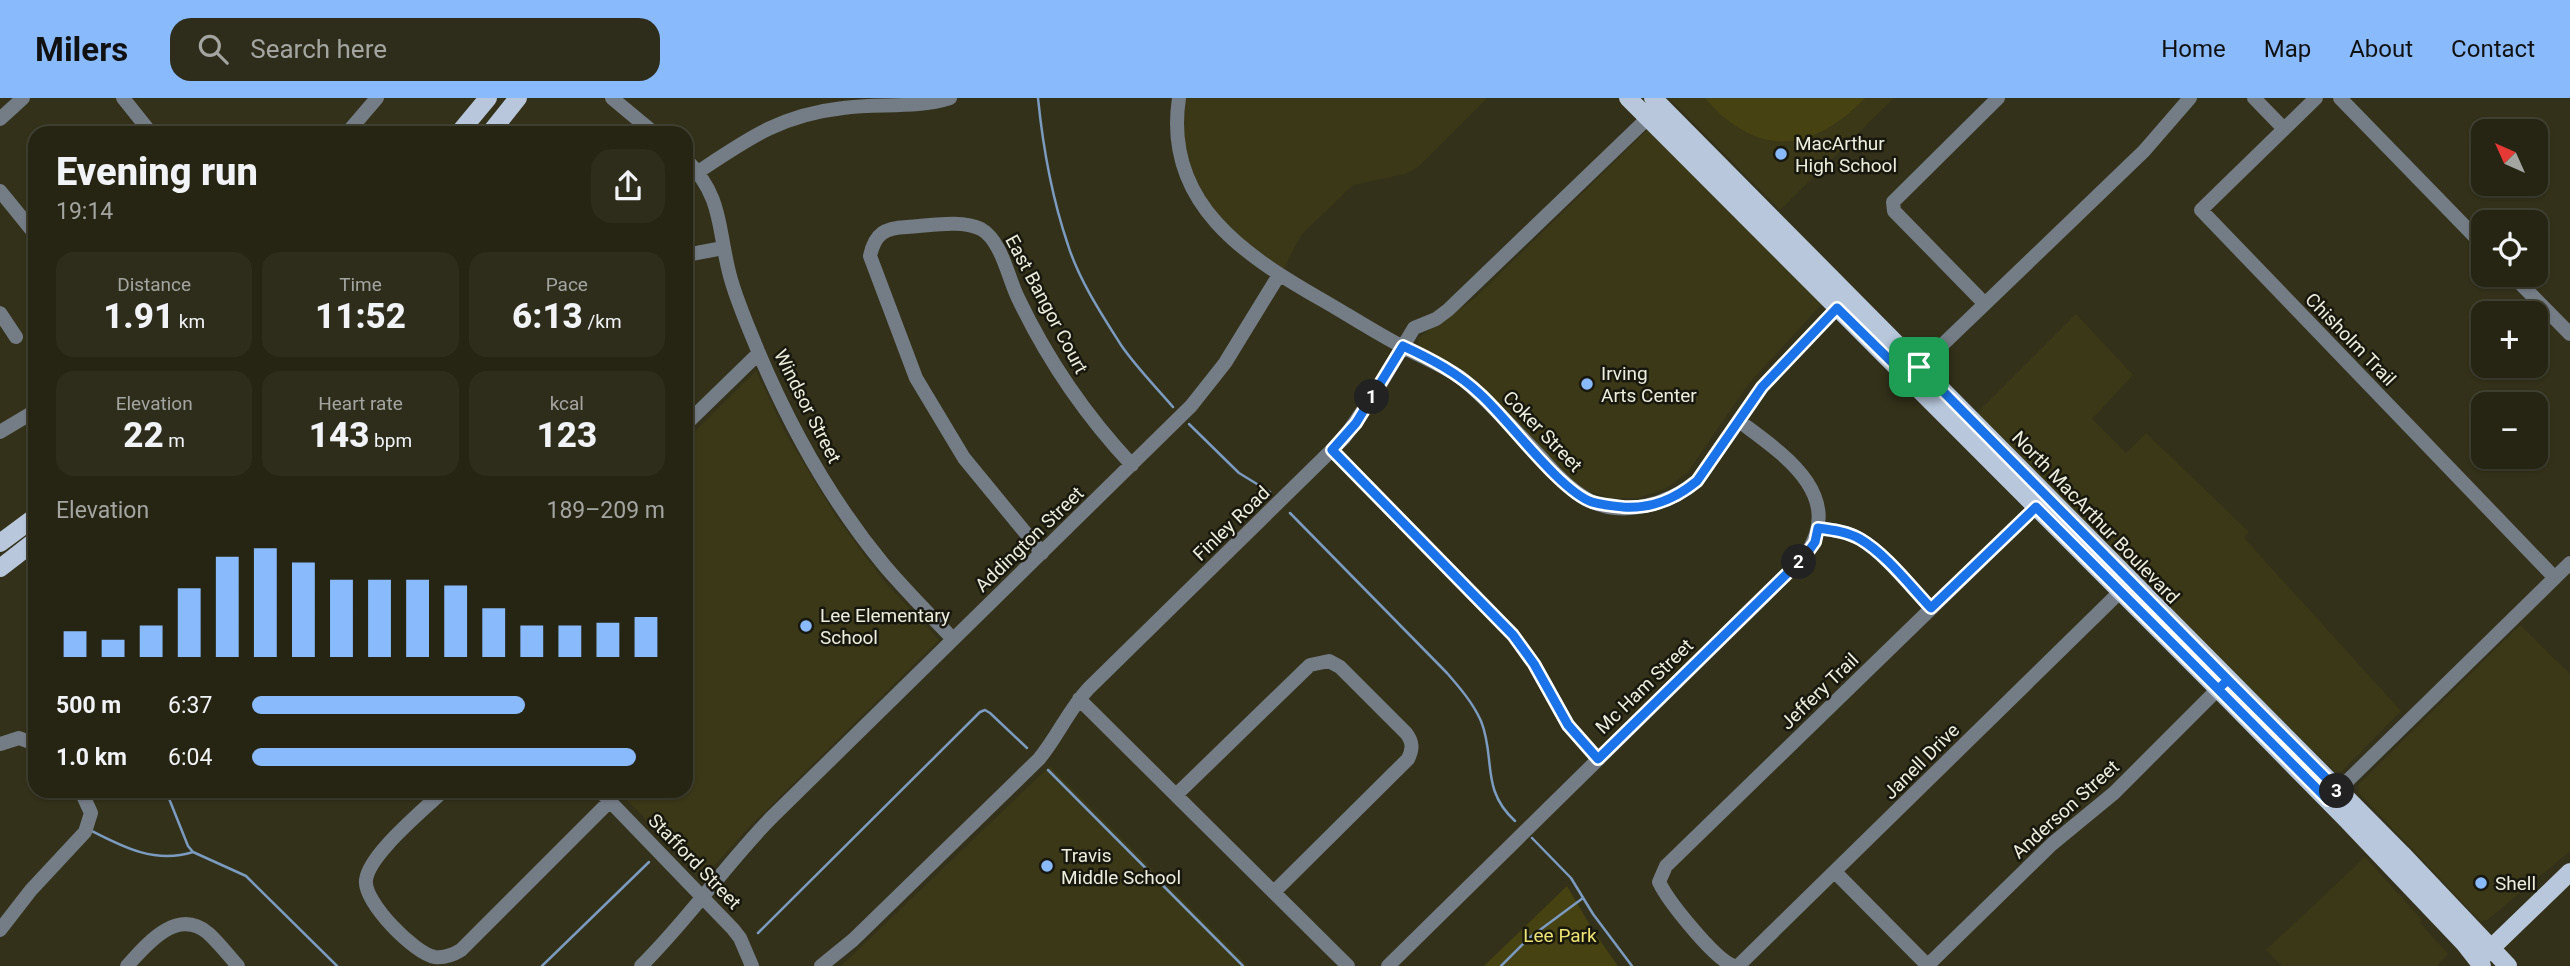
<!DOCTYPE html>
<meta charset="utf-8">
<style>
body{margin:0;font-family:Roboto,sans-serif;background:#2e2d1c;color:#f1f3f6;height:100vh;display:flex;flex-direction:column;font-size:26px;white-space:nowrap}
*{box-sizing:border-box;margin:0}
p{font-size:23px;color:#a4a5a0}
.icon{flex:none;width:38px;height:38px;fill:none;stroke:currentColor;stroke-width:2;stroke-linecap:round;stroke-linejoin:round}
.map{position:relative;flex:1;overflow:hidden}
.side{position:absolute;left:28px;top:28px;width:665px;height:672px;display:flex;flex-direction:column;background:#262513;border-radius:21px;box-shadow:0 2px 5px #0004,0 0 0 2px #424233}
.side>*{flex:none}
.needle{width:46px;rotate:315deg}
.tools{position:absolute;left:2471px;top:21px;display:grid;gap:14px}
.tools a{display:grid;place-items:center;width:77px;height:77px;border-radius:14px;background:#262513;box-shadow:0 2px 5px #0004,0 0 0 2px #424233;font-size:35px}
.pin{position:absolute;display:grid;place-items:center;width:60px;height:60px;color:#fff;margin:-30px;border-radius:14px;box-shadow:0 4px 10px #0006}
.km{position:absolute;width:35px;height:35px;margin:-18px;border-radius:50%;background:#222;color:#fff;font-size:19px;line-height:35px;text-align:center}
.round{display:grid;place-items:center;flex:none;width:74px;height:74px;border-radius:21px;background:#2e2d1c}
.head{display:flex;align-items:center;justify-content:space-between;height:119px;padding:0 28px}
h1{font-size:38px;font-weight:800;line-height:52px}
.metrics{display:grid;grid-template-columns:repeat(3,1fr);gap:10px;height:119px;padding:7px 28px}
.metrics div{display:grid;align-content:center;border-radius:18px;background:#2e2d1c;text-align:center}
.metrics b{font-size:35px;font-weight:800}
.metrics small{font-size:19px;font-weight:400}
.metrics p{font-size:19px}
.chart{height:196px;padding:14px 28px}
.chart p{display:flex;justify-content:space-between}
.chart svg{width:100%;height:126px;margin-top:7px;stroke:#89bafc;stroke-width:6}
ul{padding:0 28px;list-style:none;font-size:23px}
li{display:grid;grid-template-columns:112px 84px 1fr;align-items:center;height:52px}
li i{height:18px;border-radius:9px;background:#89bafc}
header{display:flex;align-items:center;gap:42px;box-sizing:border-box;height:98px;padding:0 35px;background:#89bafc;color:#111}
header strong{font-size:33px}
nav{display:flex;gap:38px;margin-inline-start:auto;font-size:24px}
.search{width:490px;height:63px;background:#2e2d1c;display:flex;align-items:center;gap:18px;box-sizing:border-box;padding:0 24px;border-radius:21px;color:#a4a5a0;font-size:26px}
.map>svg:first-child{display:block}
</style>
<header>
<strong>Milers</strong>
<div class="search"><svg class="icon" aria-label="search" viewBox="0 0 24 24"><circle cx="10" cy="10" r="6"/><path d="M15 15l6 6"/></svg>Search here</div>
<nav><a>Home</a><a>Map</a><a>About</a><a>Contact</a></nav>
</header>
<div class="map">
<svg width="2570" height="868" viewBox="0 0 2570 868">
<rect width="100%" height="100%" fill="#333119"/>
<!-- built -->
<path fill="#3b3818" d="M1185,0h302l-69,69 -13,7 -52,11 -52,50 -18,35 -63,-47 -24,-38 -12,-43z
M1669,0h225l-114,112z
M1648,31l174,175 -72,78 -63,91 -22,16 -27,9h-28l-26,-8 -22,-17 -126,-117 -17,-9 -1,-9 57,-40z
M2076,216l57,61 -41,44 34,34 20,-20 103,99 -5,6 157,173 -59,60 -7,1 -51,-50 -307,-309z
M756,273l30,63 51,84 47,63 55,59 -187,184 -49,54 -85,-87h68v-351z
M2520,527l50,49v177l-83,69 -7,1 -122,-129 1,-8z
M1050,668l198,200h-407z
M2365,759l57,63 -2,3 28,31 -11,12h-155l-16,-16z"/>
<!-- green -->
<path fill="#474211" d="M1705,0h160c-39,40 -85,62 -136,23 -9,-6 -16,-15 -24,-23z
M1567,788l27,46 24,34h-134z"/>
<g fill="none" stroke-linecap="round" stroke-linejoin="round">
<!-- stream -->
<path stroke="#7b9bc0" stroke-width="2.5" d="M1038,0c5,50 14,100 30,147 11,35 34,70 53,100 15,22 35,42 52,62
M1189,326l50,49 31,19
M1290,415l157,160c13,15 26,30 34,48 15,37 -1,68 34,100
M1048,672l195,196
M166,693l22,55 5,6 53,24 91,90
M90,732c33,17 65,34 103,22
M1532,740l39,40 22,36 39,52
M758,835l222,-221 5,-2 5,3 37,35
M542,868l107,-104
M1501,868l28,-28 54,-40"/>
<!-- minor -->
<path stroke="#747c86" stroke-width="14" d="M123,0l28,35
M612,0l42,35
M1179,0c-16,105 66,158 145,203 26,15 52,32 79,46 19,10 38,18 57,30 29,24 54,52 80,79 14,16 28,32 47,43 34,20 82,5 110,-18l65,-94 83,-87
M2254,0l30,31
M2316,0l-115,112 354,368
M2340,0l143,147
M0,21l23,-21
M347,35l30,-35
M686,61c38,40 31,68 44,117 7,26 18,50 28,75 32,76 74,151 126,214 22,26 46,50 69,74
M698,74c51,-34 83,-57 145,-64 36,-5 73,1 107,-10
M0,93l35,43
M686,157l37,-7
M2512,177l58,59
M1985,206l-91,-93 -1,-9 105,-104
M0,215l16,24
M1913,275l231,-222 46,-53
M686,326l73,-71
M0,334l35,-21
M1332,352l181,185 21,29 34,61 30,34
M1818,430c15,2 30,4 42,11 25,15 51,48 71,69
M1042,455l-78,-95 -48,-80 -46,-122c5,-23 15,-28 37,-29 22,-1 54,-8 74,2 21,12 27,49 37,69 29,61 68,118 114,167
M1079,601l269,267
M0,646l19,-6 16,6
M443,693c-19,19 -74,63 -77,89 -3,22 49,74 69,77 10,1 18,-2 26,-7l149,-149
M600,693l133,138 7,9 12,28
M263,695l2,-2
M1176,697l134,-130 19,-4 11,6 66,66c7,9 7,16 2,26l-134,133
M2331,699l239,-234
M1835,774l93,94
M0,832l31,-40 54,-58 6,-19 -10,-22
M127,868c20,-22 50,-59 81,-33 11,10 20,22 30,33
M641,868c47,-46 84,-101 130,-148l420,-412 34,-43 54,-88
M821,868l32,-26 186,-181c19,-23 30,-50 50,-71l255,-250 33,-48 37,-62 22,-9 12,-9 206,-198
M1388,868l417,-410c42,-61 -22,-102 -66,-135
M1734,868c-19,-6 -66,-65 -75,-84l7,-16 376,-365
M1738,868l389,-381
M1927,868l125,-122 62,-51 110,-110"/>
<!-- major -->
<path stroke="#b8c7dc" stroke-width="18" d="M1628,0l590,591 127,129 119,125 18,23
M1653,0l749,756 106,112
M459,35l29,-35
M490,35l28,-35
M0,445l35,-26
M0,470l35,-27
M2483,858l87,-84"/>
</g>
<g fill="none" stroke-linecap="round" stroke-linejoin="round">
<!-- route casing -->
<g stroke="#fff" stroke-width="14">
<path id="route" d="M1919,269l-11,11 -71,-70 -75,79 -65,94c-22,18 -45,28 -74,26 -10,-1 -21,-2 -31,-5 -32,-11 -84,-83 -112,-108 -22,-21 -49,-35 -77,-48l-47,77 -24,27 181,185 21,29 34,61 30,34 207,-203 10,-14 3,-14c15,2 30,4 42,11 26,15 51,48 71,69l105,-101 182,182 10,-9 110,110 -10,10 -110,-111 10,-9 -309,-313"/>
</g>
<!-- route -->
<use href="#route" stroke="#1a73e8" stroke-width="9"/>
</g>
<!-- markers -->
<g fill="#89bafc" stroke="#19180e" stroke-width="2.5">
<circle cx="1781" cy="56" r="7"/>
<circle cx="1587" cy="286" r="7"/>
<circle cx="806" cy="528" r="7"/>
<circle cx="1047" cy="768" r="7"/>
<circle cx="2481" cy="785" r="7"/>
</g>
<g text-anchor="middle" stroke-width="5" stroke-linejoin="round" paint-order="stroke">
<!-- poi labels -->
<g font-size="19" fill="#eeeedf" stroke="#19180e" text-anchor="start">
<text x="1795" y="52">MacArthur<tspan x="1795" dy="22">High School</tspan></text>
<text x="1601" y="282">Irving<tspan x="1601" dy="22">Arts Center</tspan></text>
<text x="820" y="524">Lee Elementary<tspan x="820" dy="22">School</tspan></text>
<text x="1061" y="764">Travis<tspan x="1061" dy="22">Middle School</tspan></text>
<text x="2495" y="792">Shell</text>
</g>
<!-- street labels -->
<g font-size="19" fill="#eeeedf" stroke="#19180e">
<text transform="translate(1047 206) rotate(62)" y="7">East Bangor Court</text>
<text transform="translate(2351 241) rotate(46)" y="7">Chisholm Trail</text>
<text transform="translate(808 308) rotate(63)" y="7">Windsor Street</text>
<text transform="translate(1543 333) rotate(46)" y="7">Coker Street</text>
<text transform="translate(2096 419) rotate(46)" y="7">North MacArthur Boulevard</text>
<text transform="translate(1231 425) rotate(-44)" y="7">Finley Road</text>
<text transform="translate(1029 441) rotate(-44)" y="7">Addington Street</text>
<text transform="translate(1644 588) rotate(-44)" y="7">Mc Ham Street</text>
<text transform="translate(1819 593) rotate(-44)" y="7">Jeffery Trail</text>
<text transform="translate(1921 663) rotate(-45)" y="7">Janell Drive</text>
<text transform="translate(2065 711) rotate(-42)" y="7">Anderson Street</text>
<text transform="translate(695 763) rotate(46)" y="7">Stafford Street</text>
</g>
<!-- park labels -->
<g font-size="19" fill="#ece371" stroke="#19180e">
<text x="1560" y="844">Lee Park</text>
</g>
</g>
</svg>
<div class="tools">
<a><svg class="needle" viewBox="-14 -14 28 28"><path d="M0-13l5 13h-10z" fill="#e53935"/><path d="M0 13l5-13h-10z" fill="#a4a5a0"/></svg></a>
<a><svg class="icon" aria-label="locate" viewBox="0 0 24 24"><circle cx="12" cy="12" r="6"/><path d="M12 2v4M12 18v4M2 12h4M18 12h4"/></svg></a>
<a>+</a>
<a>−</a>
</div>
<div class="pin" style="left:1919px;top:269px;background:#1e9e55"><svg class="icon" aria-label="arrive" viewBox="0 0 24 24"><path d="M6 21V4h12l-3 4 3 4H6"/></svg></div>
<b class="km" style="left:1372px;top:299px">1</b>
<b class="km" style="left:1799px;top:464px">2</b>
<b class="km" style="left:2337px;top:693px">3</b>
<section class="side">
<div class="head"><div><h1>Evening run</h1><p>19:14</p></div><a class="round"><svg class="icon" aria-label="share" viewBox="0 0 24 24"><path d="M12 15V3M7 8l5-5 5 5M5 13v7h14v-7"/></svg></a></div>
<div class="metrics">
<div><p>Distance</p><b>1.91<small> km</small></b></div>
<div><p>Time</p><b>11:52</b></div>
<div><p>Pace</p><b>6:13<small> /km</small></b></div>
</div>
<div class="metrics">
<div><p>Elevation</p><b>22<small> m</small></b></div>
<div><p>Heart rate</p><b>143<small> bpm</small></b></div>
<div><p>kcal</p><b>123</b></div>
</div>
<div class="chart"><p><span>Elevation</span>189–209 m</p>
<svg viewBox="0 0 160 44" preserveAspectRatio="none"><path d="M5 44V35M15 44V38M25 44V33M35 44V20M45 44V9M55 44V6M65 44V11M75 44V17M85 44V17M95 44V17M105 44V19M115 44V27M125 44V33M135 44V33M145 44V32M155 44V30"/></svg>
</div>
<ul>
<li><b>500 m</b>6:37<i style="width:66%"></i></li>
<li><b>1.0 km</b>6:04<i style="width:93%"></i></li>
</ul>
</section>
</div>
